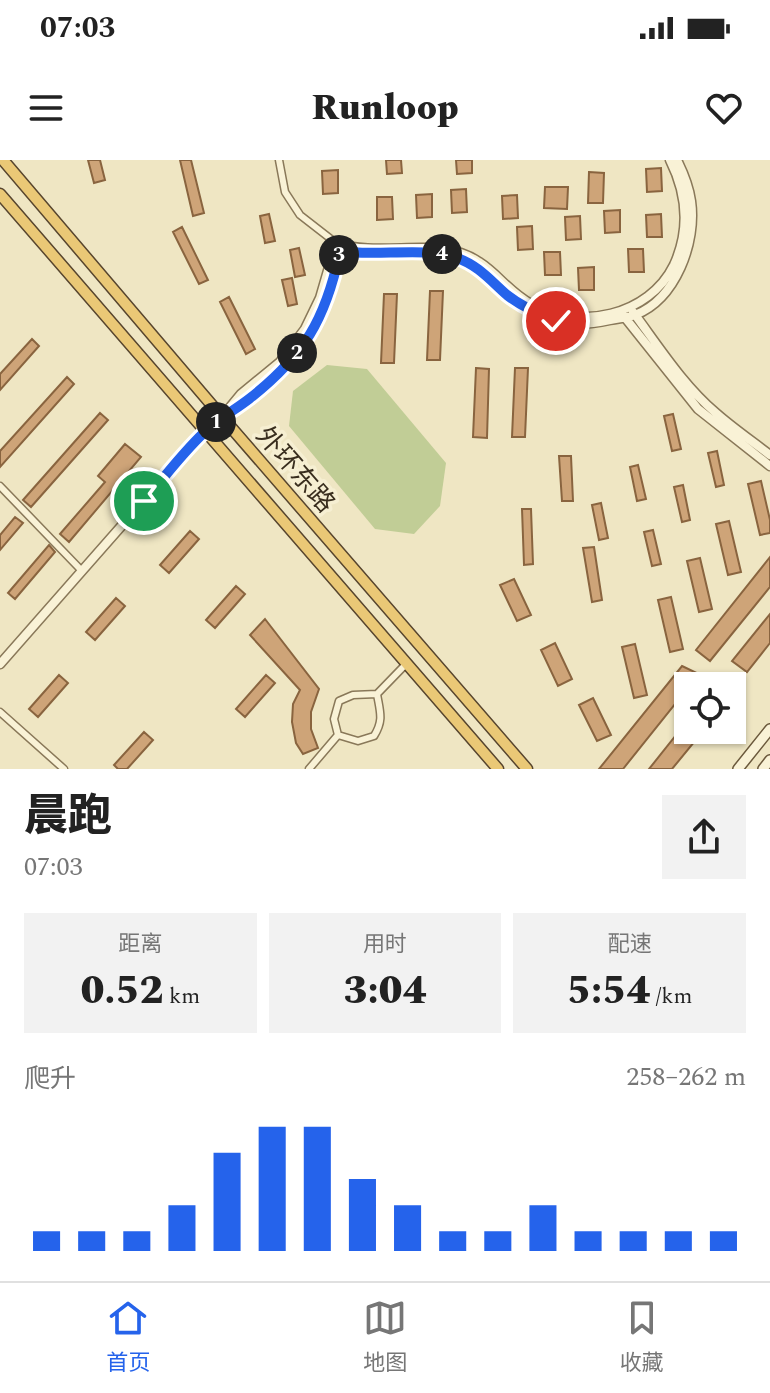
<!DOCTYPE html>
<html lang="zh">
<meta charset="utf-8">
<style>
body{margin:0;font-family:Spectral,"Noto Sans SC",serif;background:#f2f2f2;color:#222;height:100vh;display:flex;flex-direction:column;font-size:30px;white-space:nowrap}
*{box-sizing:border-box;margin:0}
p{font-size:26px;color:#767676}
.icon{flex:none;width:44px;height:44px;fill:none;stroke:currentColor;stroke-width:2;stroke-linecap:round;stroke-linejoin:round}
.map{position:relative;height:609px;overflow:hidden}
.side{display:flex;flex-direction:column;background:#fff;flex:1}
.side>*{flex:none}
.controls{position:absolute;left:674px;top:512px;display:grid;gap:16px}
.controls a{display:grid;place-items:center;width:72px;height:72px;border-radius:0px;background:#fff;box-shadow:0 2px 6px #0004;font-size:40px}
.pin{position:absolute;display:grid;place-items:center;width:68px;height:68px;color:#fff;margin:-34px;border:4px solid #fff;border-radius:50%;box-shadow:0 2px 8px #0007}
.km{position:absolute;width:40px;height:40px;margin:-20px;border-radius:50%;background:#222;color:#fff;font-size:22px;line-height:40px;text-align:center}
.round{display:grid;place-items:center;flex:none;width:84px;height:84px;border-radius:0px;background:#f2f2f2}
.summary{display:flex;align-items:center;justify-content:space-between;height:136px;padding:0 24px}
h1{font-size:44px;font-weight:800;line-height:60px}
.figures{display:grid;grid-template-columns:repeat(3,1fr);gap:12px;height:136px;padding:8px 24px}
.figures div{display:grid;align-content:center;border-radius:0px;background:#f2f2f2;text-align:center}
.figures b{font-size:40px;font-weight:800}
.figures small{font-size:22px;font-weight:400}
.figures p{font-size:22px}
.chart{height:224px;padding:16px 24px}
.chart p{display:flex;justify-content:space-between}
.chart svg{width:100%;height:144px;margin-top:8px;stroke:#2563eb;stroke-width:6}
.status{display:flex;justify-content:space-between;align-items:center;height:56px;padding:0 40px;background:#fff;direction:ltr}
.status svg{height:22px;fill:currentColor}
header{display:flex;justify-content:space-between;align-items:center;height:104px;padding:0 24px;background:#fff;font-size:36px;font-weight:800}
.tabs{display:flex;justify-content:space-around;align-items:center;height:112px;border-top:2px solid #e0e0e0;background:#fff;font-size:22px;color:#767676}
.tabs a{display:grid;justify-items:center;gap:4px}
.tabs .active{color:#2563eb}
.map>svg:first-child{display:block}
</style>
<div class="status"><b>07:03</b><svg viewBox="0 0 49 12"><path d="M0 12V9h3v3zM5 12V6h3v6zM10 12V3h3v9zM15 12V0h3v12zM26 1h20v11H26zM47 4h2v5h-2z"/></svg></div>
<header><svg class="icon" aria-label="menu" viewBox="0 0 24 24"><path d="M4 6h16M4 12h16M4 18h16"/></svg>Runloop<svg class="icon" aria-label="heart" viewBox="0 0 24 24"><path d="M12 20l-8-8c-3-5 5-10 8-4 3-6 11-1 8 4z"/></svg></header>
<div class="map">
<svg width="770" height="609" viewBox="0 0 770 609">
<rect width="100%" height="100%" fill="#efe6c3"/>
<!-- green -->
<path fill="#c1cd96" d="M327,205l40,4 79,94 -6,43 -26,28 -39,-5 -86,-103 4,-35z"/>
<!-- building -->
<path fill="#cea478" stroke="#89643f" stroke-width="2" d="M88,0h12l5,20 -11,3z
M180,0h11l13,53 -11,3z
M386,0h15l1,13 -15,1z
M456,0h16v13l-15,1z
M661,8l1,23 -15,1 -1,-23z
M338,10v23l-15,1 -1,-23z
M589,12l15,1 -1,30h-15z
M545,27h23l-1,22 -23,-1z
M466,29l1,23 -15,1 -1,-23z
M432,34v23l-15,1 -1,-23z
M517,35l1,23 -15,1 -1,-23z
M377,37h15l1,22 -16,1z
M620,50v22l-15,1 -1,-22z
M269,54l6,27 -10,2 -5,-27z
M661,54l1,23h-15l-1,-22z
M580,56l1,23 -15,1 -1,-23z
M532,66l1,23 -15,1 -1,-23z
M182,67l26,53 -9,4 -26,-52z
M299,88l6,27 -10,2 -5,-27z
M628,89h15l1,23h-15z
M544,92h16l1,23h-16z
M594,107v23h-15l-1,-22z
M292,118l5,26 -9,2 -6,-26z
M430,131h13l-3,69h-13z
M384,134h13l-3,69h-13z
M229,137l26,52 -9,5 -26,-52z
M32,179l7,7 -39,44v-16z
M476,208l13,1 -2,69 -14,-1z
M515,208h13l-3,69h-13z
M67,217l7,7 -74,83v-16z
M100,253l8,7 -77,87 -8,-7z
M673,254l8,35 -9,2 -8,-35z
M125,284l16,13 -72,85 -9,-8 45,-52 -7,-6z
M717,291l7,34 -8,2 -8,-34z
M559,296h12l2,45h-11z
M638,305l8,34 -9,2 -7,-34z
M761,321l9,39v13l-10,2 -12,-51z
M683,325l7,35 -8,2 -8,-35z
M601,343l7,35 -9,2 -7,-35z
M522,349h9l2,55 -9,1z
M15,357l8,6 -23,27v-15z
M729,361l12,51 -13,3 -12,-51z
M653,370l8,34 -9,2 -8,-34z
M190,371l9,8 -30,34 -9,-8z
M49,385l6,7 -40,47 -7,-6z
M594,387l8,53 -10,2 -9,-54z
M770,397v30l-60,74 -14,-11z
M700,398l12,51 -13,3 -12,-51z
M514,419l17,36 -14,6 -17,-36z
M236,426l9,8 -30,34 -9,-8z
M671,437l12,52 -13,3 -12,-52z
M116,438l9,8 -30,34 -9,-8z
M770,454v29l-23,29 -15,-11z
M265,459l54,70 -8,23v17l7,19 -15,6 -7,-11 -4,-21 1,-18 7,-14 -50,-55z
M555,483l17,36 -14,7 -17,-36z
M635,484l12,51 -13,3 -12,-51z
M682,506l17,8 -76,95h-24z
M59,515l9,8 -30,34 -9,-8z
M266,515l9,8 -30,34 -9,-8z
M593,538l18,37 -14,6 -18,-36z
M688,560v10h16l-32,39h-23z
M144,572l9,8 -26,29h-9l-4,-4z"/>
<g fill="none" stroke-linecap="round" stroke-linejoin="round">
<!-- minor casing -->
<g stroke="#897859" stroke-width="9">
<path id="minor" d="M279,0l6,32 15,23 36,28
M0,326l82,85
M377,534c3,18 7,26 -3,42l-16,5 -20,-6 -4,-16 5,-18 14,-6z
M377,534l30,-31
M0,552l64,57
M309,609l29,-34"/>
</g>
<!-- tertiary casing -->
<g stroke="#897859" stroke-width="11">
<path id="tertiary" d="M339,91c44,9 93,-9 134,14 11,7 20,16 28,25
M512,138c14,10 27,18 43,23 18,5 37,3 55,-1 8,-2 17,-2 25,-5 41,-16 62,-73 56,-114 -2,-14 -8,-29 -14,-41
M633,152c26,35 50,73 83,101 17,15 36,28 54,42
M623,155l75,94 72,57
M222,257l19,-23 39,-32 25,-33 15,-31 16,-55c26,9 57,5 85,5 8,0 16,-1 24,1 11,2 24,6 34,13 19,12 30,30 52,42 48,27 118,12 143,-39 16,-35 13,-71 -4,-105
M0,504l205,-233c26,-22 56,-38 79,-62 34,-34 48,-79 57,-124"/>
</g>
<!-- secondary casing -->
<g stroke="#6b593c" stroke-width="12">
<path id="secondary" d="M738,609l32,-40
M763,609l7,-9"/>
</g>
<!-- trunk casing -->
<g stroke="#57452e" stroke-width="13">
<path id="trunk" d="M3,0l219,257 305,352
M0,34l498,575"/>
</g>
<!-- minor -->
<use href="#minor" stroke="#f9f2d6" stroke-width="6"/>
<!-- tertiary -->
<use href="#tertiary" stroke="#f9f2d6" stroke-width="8"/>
<!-- secondary -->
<use href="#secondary" stroke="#f9f2d6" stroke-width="9"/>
<!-- trunk -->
<use href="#trunk" stroke="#eac876" stroke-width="10"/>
</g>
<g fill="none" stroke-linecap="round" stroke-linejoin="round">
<!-- route casing -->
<g stroke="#fff" stroke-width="16">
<path id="route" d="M144,341c21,-24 41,-52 65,-73 13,-11 27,-19 40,-29 55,-43 77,-80 91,-148 37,6 83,-5 117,7 21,7 34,23 50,37 15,12 31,19 49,26"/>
</g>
<!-- route -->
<use href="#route" stroke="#2563eb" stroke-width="10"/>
</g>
<g text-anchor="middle" stroke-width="7" stroke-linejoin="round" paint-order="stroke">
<!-- street labels -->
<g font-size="26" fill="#392e1e" stroke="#f6efd2">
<text transform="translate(296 309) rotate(49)" y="9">外环东路</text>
</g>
</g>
</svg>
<div class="controls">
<a><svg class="icon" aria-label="locate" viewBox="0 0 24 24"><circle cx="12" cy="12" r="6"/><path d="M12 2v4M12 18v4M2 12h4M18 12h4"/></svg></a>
</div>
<div class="pin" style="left:144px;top:341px;background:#1e9e55"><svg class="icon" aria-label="arrive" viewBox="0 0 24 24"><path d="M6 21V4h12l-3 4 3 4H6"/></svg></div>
<div class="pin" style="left:556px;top:161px;background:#d93025"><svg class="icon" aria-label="check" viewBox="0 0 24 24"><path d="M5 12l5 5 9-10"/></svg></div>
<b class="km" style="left:216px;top:262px">1</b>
<b class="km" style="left:297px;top:193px">2</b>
<b class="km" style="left:339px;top:95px">3</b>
<b class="km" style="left:442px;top:94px">4</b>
</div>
<section class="side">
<div class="summary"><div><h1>晨跑</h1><p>07:03</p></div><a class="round"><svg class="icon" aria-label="share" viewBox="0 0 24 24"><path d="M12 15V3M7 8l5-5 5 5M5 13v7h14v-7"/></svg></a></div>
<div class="figures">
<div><p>距离</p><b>0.52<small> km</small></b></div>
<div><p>用时</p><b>3:04</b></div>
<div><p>配速</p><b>5:54<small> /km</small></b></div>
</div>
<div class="chart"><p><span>爬升</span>258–262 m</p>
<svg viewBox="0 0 160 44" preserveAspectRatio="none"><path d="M5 44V38M15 44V38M25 44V38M35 44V30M45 44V14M55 44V6M65 44V6M75 44V22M85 44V30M95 44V38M105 44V38M115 44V30M125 44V38M135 44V38M145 44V38M155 44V38"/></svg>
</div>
</section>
<nav class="tabs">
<a class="active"><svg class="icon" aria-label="home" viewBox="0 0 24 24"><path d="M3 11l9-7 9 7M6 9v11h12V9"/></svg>首页</a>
<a><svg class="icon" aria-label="map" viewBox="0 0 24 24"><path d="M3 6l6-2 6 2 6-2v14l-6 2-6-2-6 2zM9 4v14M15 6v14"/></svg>地图</a>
<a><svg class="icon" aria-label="saved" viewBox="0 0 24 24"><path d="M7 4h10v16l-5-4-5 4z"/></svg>收藏</a>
</nav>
